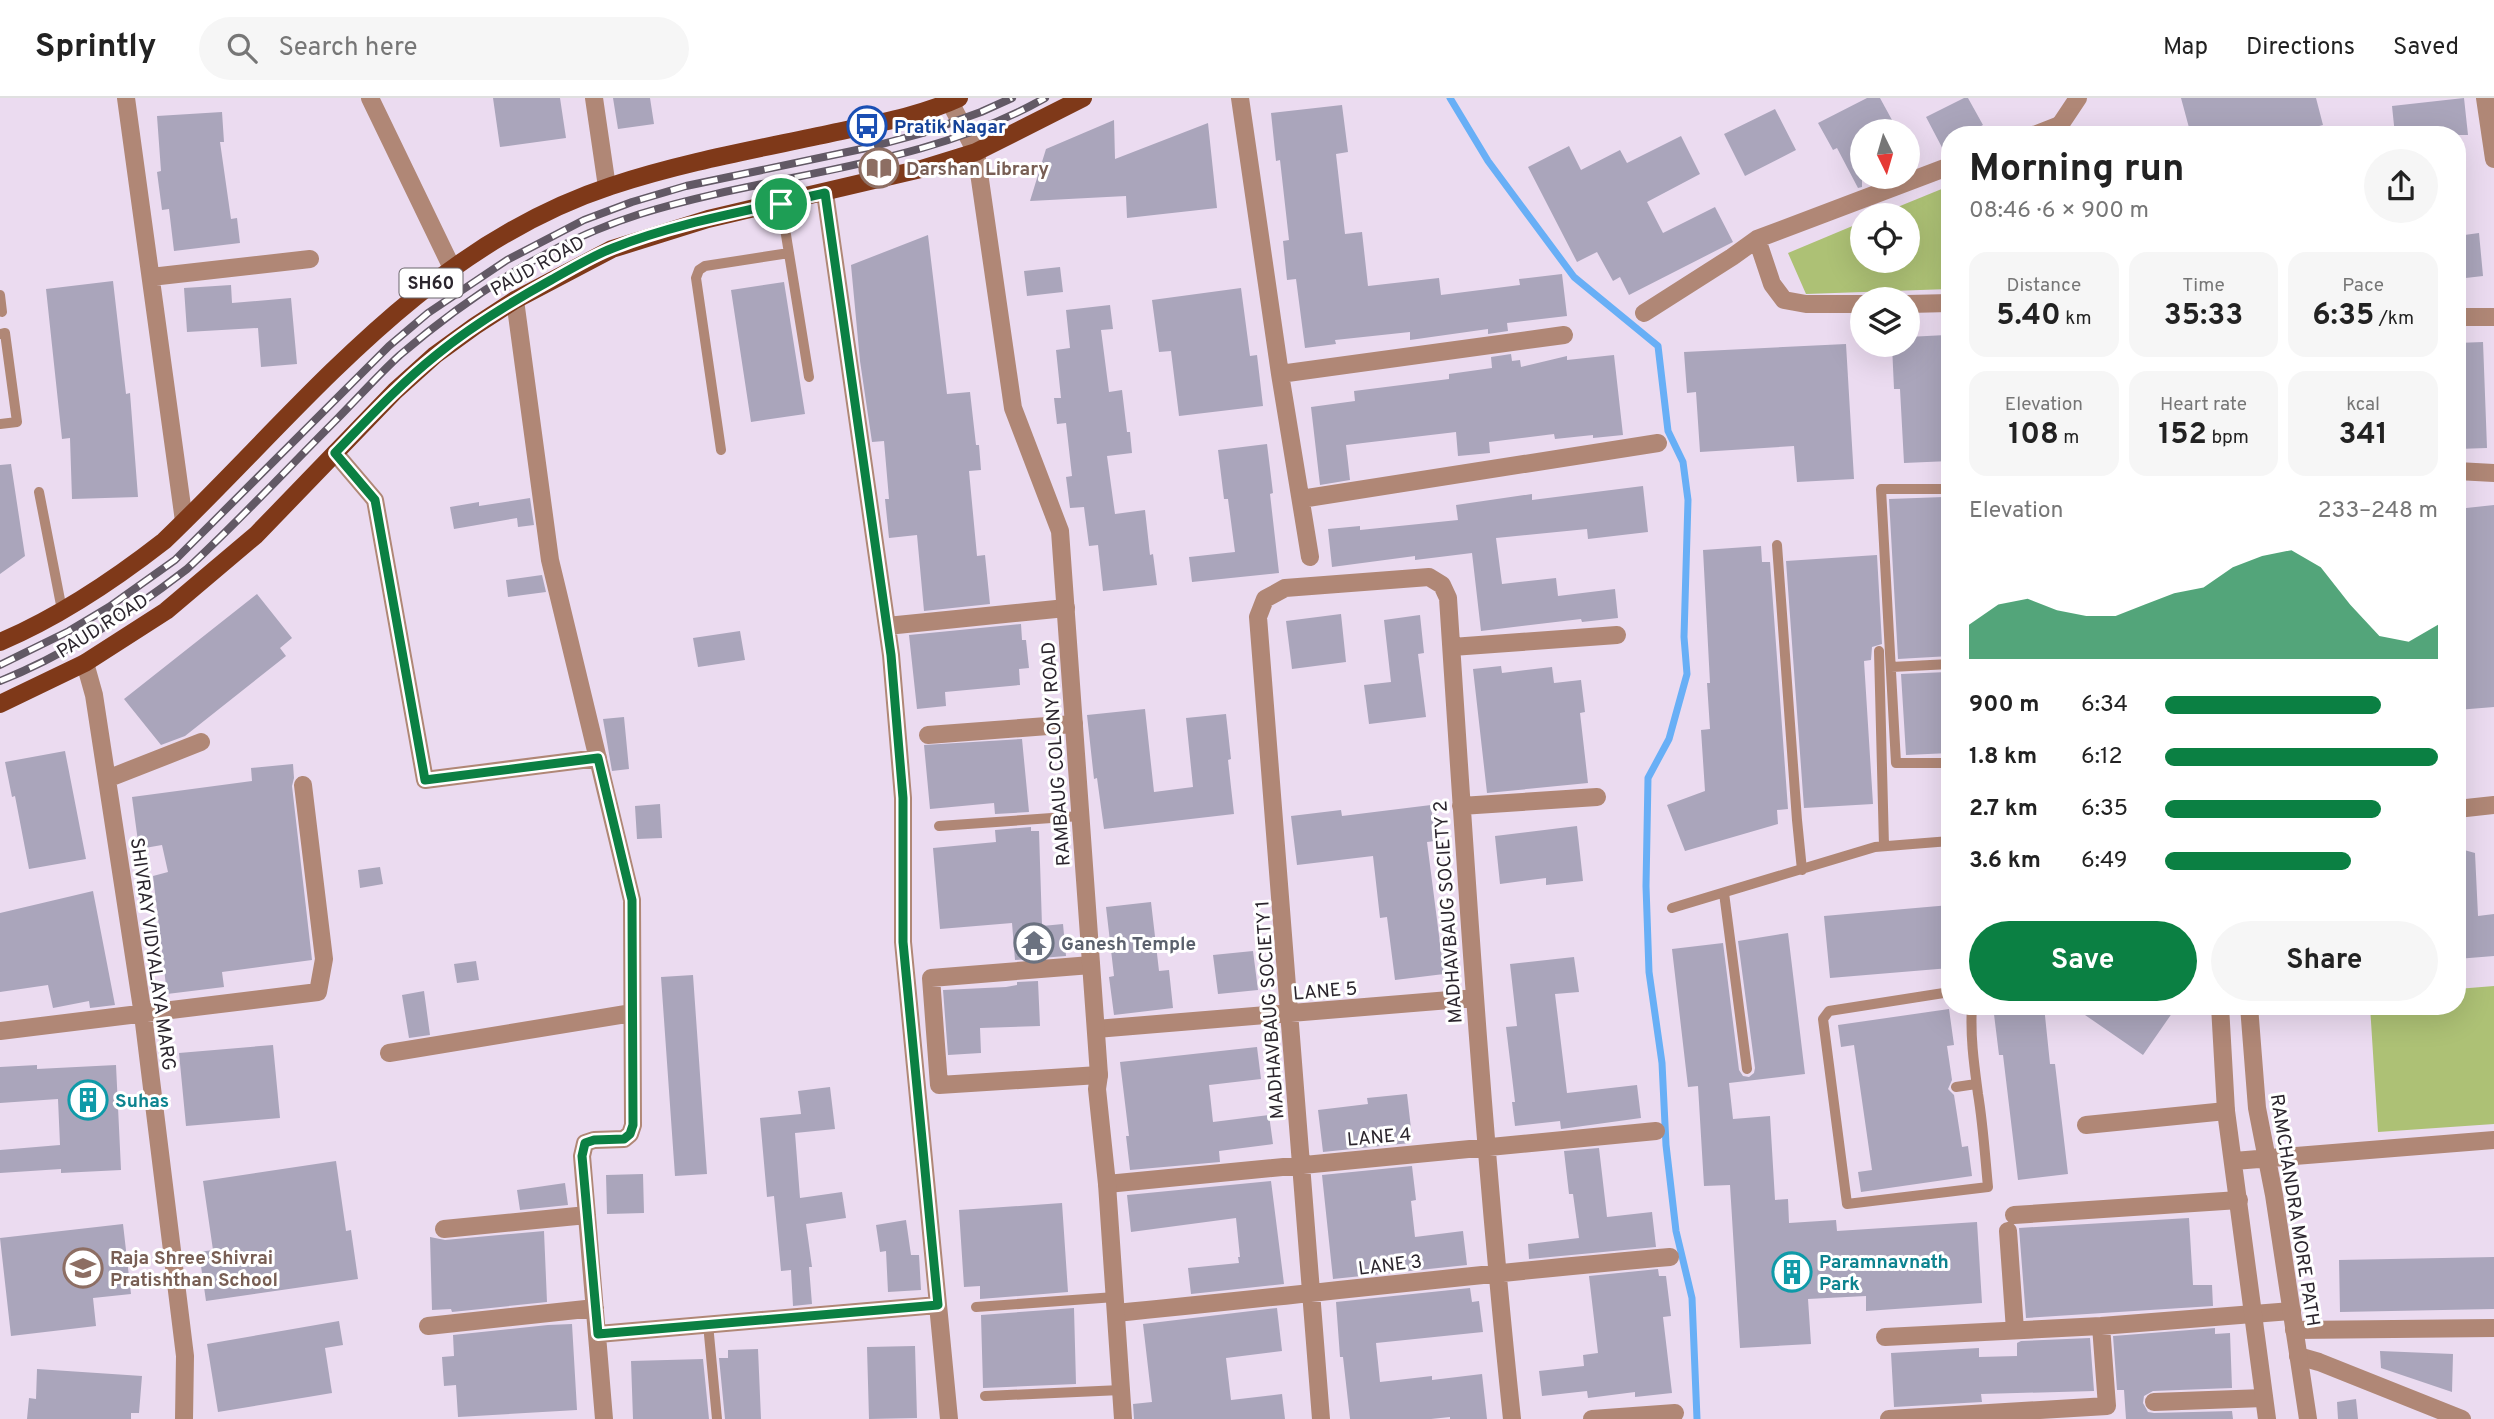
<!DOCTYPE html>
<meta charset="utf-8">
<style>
body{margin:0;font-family:Overpass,sans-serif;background:#f6f6f6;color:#222;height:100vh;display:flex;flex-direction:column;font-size:26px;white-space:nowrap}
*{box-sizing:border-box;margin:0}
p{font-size:23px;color:#767676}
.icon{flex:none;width:38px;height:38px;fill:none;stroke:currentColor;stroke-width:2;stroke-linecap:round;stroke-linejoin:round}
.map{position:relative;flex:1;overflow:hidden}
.side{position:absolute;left:1941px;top:28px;width:525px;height:889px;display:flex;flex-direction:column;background:#fff;border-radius:28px;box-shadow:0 7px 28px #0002}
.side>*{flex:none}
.needle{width:46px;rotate:175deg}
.tools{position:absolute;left:1850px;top:21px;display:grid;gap:14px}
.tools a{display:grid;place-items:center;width:70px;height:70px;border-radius:50%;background:#fff;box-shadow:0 7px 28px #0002;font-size:35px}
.pin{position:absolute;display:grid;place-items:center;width:60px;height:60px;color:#fff;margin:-30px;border:4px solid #fff;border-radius:50%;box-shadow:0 2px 7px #0007}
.round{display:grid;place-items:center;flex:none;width:74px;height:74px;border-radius:37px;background:#f6f6f6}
.headline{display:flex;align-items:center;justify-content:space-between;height:119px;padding:0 28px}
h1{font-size:38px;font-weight:700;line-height:52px}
.figures{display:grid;grid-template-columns:repeat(3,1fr);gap:10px;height:119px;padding:7px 28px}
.figures div{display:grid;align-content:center;border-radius:18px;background:#f6f6f6;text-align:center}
.figures b{font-size:30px;font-weight:700}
.figures small{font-size:19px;font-weight:400}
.figures p{font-size:19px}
.chart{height:196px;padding:14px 28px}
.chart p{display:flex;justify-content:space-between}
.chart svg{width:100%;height:126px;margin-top:7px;fill:#0b8043;opacity:.7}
.primary-button{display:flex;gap:14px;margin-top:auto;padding:14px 28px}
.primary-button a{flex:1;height:80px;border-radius:42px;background:#0b8043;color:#fff;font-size:28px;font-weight:700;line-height:80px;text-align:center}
.primary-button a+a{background:#f6f6f6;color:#222}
ul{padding:0 28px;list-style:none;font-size:23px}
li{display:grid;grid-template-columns:112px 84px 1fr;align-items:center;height:52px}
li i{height:18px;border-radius:9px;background:#0b8043}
header{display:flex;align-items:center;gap:42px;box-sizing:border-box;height:98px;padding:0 35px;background:#fff;border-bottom:2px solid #e0e0e0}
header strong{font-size:33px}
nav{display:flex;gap:38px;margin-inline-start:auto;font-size:24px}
.search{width:490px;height:63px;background:#f6f6f6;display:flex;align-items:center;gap:18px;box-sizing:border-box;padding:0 24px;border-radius:38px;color:#767676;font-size:26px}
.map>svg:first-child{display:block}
</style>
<header>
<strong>Sprintly</strong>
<div class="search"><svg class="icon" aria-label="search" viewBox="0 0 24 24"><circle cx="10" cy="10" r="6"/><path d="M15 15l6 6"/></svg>Search here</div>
<nav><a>Map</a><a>Directions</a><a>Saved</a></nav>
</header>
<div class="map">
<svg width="2494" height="1321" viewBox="0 0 2494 1321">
<rect width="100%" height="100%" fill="#ebdbf0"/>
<!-- green -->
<path fill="#adc175" d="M1949,88v103l-143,5 -18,-41 74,-31v39h46v-46h-30z
M2494,888v138l-116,8 -8,-126h87v-17z"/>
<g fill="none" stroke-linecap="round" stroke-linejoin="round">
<!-- stream -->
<path stroke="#68aff6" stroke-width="7" d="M1450,0l38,63 86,116 84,69 10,85 15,31 5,38 -4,137 3,37 -18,65 -21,39 -2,108 3,86 13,91 4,82 10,86 16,67 5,121"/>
</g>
<!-- building -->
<path fill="#aaa5bb" d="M493,0h67l6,40 -66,9z
M613,0h37l4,26 -36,5z
M1867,0h13l12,22 -21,11h-9v56l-4,1 -21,-40 -4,2 -15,-27z
M1964,0h4l15,27 -19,10h-14v20h-4l-20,-38z
M2181,0h135l7,27 -38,10h-94z
M2464,0l4,37h-73l-3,-29z
M1342,7l6,47 -12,2 9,80 17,-2 6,54 71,-8 2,17 79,-10 -1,-6 43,-5 5,42 -60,7 1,8 -20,3v-5l-78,11v-8l-75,8 1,4 -31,4 -9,-69 -9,1 -4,-39 6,-1 -9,-80 -4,1 -5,-48z
M1775,11l21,41 -51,26 -21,-42z
M222,14l2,30h-4l11,77 6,-1 3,25 -66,8 -5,-42 -7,1 -5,-38 4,-1 -4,-55z
M1114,22l1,39 93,-36 9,85 -90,10 -1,-22 -96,5 16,-52z
M1681,38l19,38 -53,28 16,31 52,-26 18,35 -104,53 -9,-18 -7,4 -16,-29 -20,10 -49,-95 41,-21 12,24 39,-20 7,13z
M2479,135l4,43 -26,3v-43z
M928,137l19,159 23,-2 6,53h3l2,25 -12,1 8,85 8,-1 5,49 -66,7 -7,-76 -28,3 -4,-39h4l-5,-58 -12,1 -12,-81 -9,-96z
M1060,169l3,25 -36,4 -3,-25z
M113,183l13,113 4,-1 8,104 -66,2 -2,-61 -8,1 -16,-150z
M784,184l21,132 -54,8 -20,-132z
M231,187l1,18 59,-5 6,66 -36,3 -3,-39 -71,4 -3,-44z
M1241,190l9,68 7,-1 6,51 -84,10 -8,-65 -12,1 -7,-52z
M1110,207l3,24 -12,1 8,62 13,-2 5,42h3l2,21 -25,3 8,58 30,-4 5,45 3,-1 4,31 -54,6 -5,-46 -9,1 -5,-39 -14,1 -4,-31 6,-1 -6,-53 -9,1 -3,-26h7l-5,-48 14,-2 -4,-38z
M1946,237l4,59v67l-46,2 -4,-74h-6l-2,-44h16v-8z
M2483,244l4,106 -30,1v-106z
M1846,246l8,135 -57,3 -3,-36 -94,6 -4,-60 -9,1 -3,-41z
M1511,256l1,7 8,-1 1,7 46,-11v4l47,-5 9,80 -30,3v-3l-38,4 -1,-5 -65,8 1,11 -32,3 -2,-24 -110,13 4,35 -30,5 -9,-78 44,-6 -1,-10 95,-12v-5l43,-6 -1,-11z
M1267,346l6,49 -3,1 9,79 -87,9 -3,-25 46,-5 -7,-53h-4l-6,-49z
M11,366l14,92 -25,18v-109z
M1643,388l5,46 -60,7 -1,-10 -91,9 6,46 54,-6 2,18 57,-7 3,29 -36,4 -1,-3 -100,12 -9,-78 -57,7v-4l-83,11 -4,-38 32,-3v4l98,-10 -2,-15 76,-11v6z
M1944,399l6,94v65l-52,3 -9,-160z
M530,400l4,27 -16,2 -1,-9 -63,11 -4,-22 29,-5v4z
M2494,407v202l-37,3v-201z
M1761,448l1,16h8l18,247 -11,1 1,14 -93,27 -18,-46 38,-14 -4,-61 9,-1 -3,-46h3l-7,-133z
M1877,457l5,89 -10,3 -1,13 -7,1 9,143 -69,4 -18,-247z
M542,477l4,17 -38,5 -2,-17z
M257,496l35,44 -12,10 6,8 -101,80 -24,9 -37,-46z
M1341,516l5,48 -54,7 -6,-48z
M1420,517l4,38 -6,1 8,63 -57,7 -5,-39 27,-3 -7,-62z
M1021,526l1,16h4l3,28 -10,1 1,16 -75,7 1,14 -29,3 -8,-74z
M740,533l5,29 -47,7 -5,-29z
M1501,568l1,7 50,-6 2,16 27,-3 4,32 -5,1 8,70 -101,10 -14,-124z
M1947,574l3,81 -44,2 -5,-81z
M1145,611l9,83 39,-5 -7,-69 40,-4 5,45 -3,1 6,54 -130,15 -7,-51 -3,1 -7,-64z
M624,619l5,52 -17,2 -9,-52z
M1022,641l7,73 -34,2 -1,-11 -64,6 -6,-64z
M65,653l21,108 -57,10 -14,-73 -3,1 -7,-35z
M293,666l1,14 -2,8 20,174 -90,12 2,15 -57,7 -14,-118 15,-4 -6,-27 -23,4 -7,-52 120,-16 -1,-13z
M660,706l2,34 -25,1 -2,-33z
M1431,707l4,36 -8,1 17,132 -49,6 -8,-63 -7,1 -7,-62 -76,9 -6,-49 50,-6 1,6z
M1577,728l6,55 -37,4v-7l-46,6 -5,-48z
M1031,729v4h8l3,95 21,-2 3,32 -51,4 -3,-37 -72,6 -7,-81 63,-6 -1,-12z
M2457,750l18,5 3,63 16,-2v42l-37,3z
M380,769l3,17 -23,4 -2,-18z
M93,793l22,114 -25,3 -1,-7 -36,7 -5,-23 -48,7v-79z
M1151,804l8,69 10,-1 4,38 -59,7 -5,-38 5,-1 -8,-69z
M1950,807v63l-120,10 -6,-62z
M1788,835l17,141 -76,9 4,36 37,-3 5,84 13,-1 1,24 47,-3 1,11 140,-9 5,81 -116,8v-15l-58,3 3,45 -71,4 -10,-163 -26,1 -6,-100 -10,1 -16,-138 51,-6 16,127 4,6 6,1 5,-4 1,-5 -17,-127z
M1253,853l5,39 -40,4 -5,-39z
M1574,859l5,35 -24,2 12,99 70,-8 4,33 -80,11 -1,-8 -45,5 -3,-24h3l-9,-75 11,-1 -7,-62z
M476,863l3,19 -22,3 -3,-19z
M693,877l14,199 -32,2 -14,-199z
M1038,883l2,45 -60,2 1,25 -33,2 -5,-65 63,-3 11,-2v-3z
M424,893l6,44 -21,3 -7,-43z
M1993,908h51l6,58h5l13,110 -50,6 -15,-125h-4z
M2072,908h105l-34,49z
M1949,911l5,36 -7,1 5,34 -4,9 6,6 8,52 6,-1 4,30 -111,16 -3,-20 14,-2 -18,-125 -13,2 -3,-22z
M273,947l7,73 -94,8 -7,-73z
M1257,949l4,32 -52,6 4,37 56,-7 4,29 -54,7 1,11 -90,8 -4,-34h3l-9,-74z
M37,967v4l79,-4 5,105 -60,3v-4l-61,4v-23l60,-5 -2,-46 -58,4v-36z
M830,989l5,42 -40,4 5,65 42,-6 4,26 -40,6 6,43h-3l3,37 -19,2 -2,-36 -10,1 -7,-75 -7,1 -7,-79 41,-4 -3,-23z
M1407,996l5,43h-3l1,6 -87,9 -5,-42 50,-6 -1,-6z
M1599,1050l8,69 45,-5 4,35 -127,12 -1,-15 51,-6 -6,-44h-4l-5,-43z
M336,1063l10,70 5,-1 7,49 -152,22 -7,-49 14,-2 -10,-69z
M1412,1068l4,34 -5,1 4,36 48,-6 4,34 -134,14 -11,-104z
M643,1076l1,39 -37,1 -1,-39z
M1271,1083l13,103 -93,10 -3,-26 51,-5 -1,-6h2l-4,-39 -105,14 -4,-37z
M565,1085l3,22 -48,5 -3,-20z
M1062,1105l6,89 -88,7v-13l-16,1 -5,-77z
M2189,1120l4,67h19l1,21 -187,12 -7,-90z
M906,1122l5,35h8l2,35 -33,2 -2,-41 -6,1 -4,-27z
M123,1126l8,70 -38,4 3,28 -85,10 -11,-98z
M544,1133l3,71 -95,10 -1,-3 -19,1 -2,-73 15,3z
M2494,1159v52l-154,3 -1,-52z
M1658,1171l1,7h7l5,40 -8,1 9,76 -37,4v-5l-47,6 -1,-7 -45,5 -3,-25 45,-5 -1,-11 15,-2 -9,-77z
M1470,1190l2,14 7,-1 4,31 -107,11 4,39 52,-6v4l50,-6 5,45h-37v-2l-19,2h-81l-7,-62h-3l-4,-55z
M1074,1210l2,76 -93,4 -2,-73z
M1277,1210l5,43 -56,7 5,42 51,-6 3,25h-151l-1,-15 19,-2 -9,-78z
M339,1223l4,24 -18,3 7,45 -114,19 -11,-68z
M572,1226l5,86 -119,7 -2,-32 -12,1 -2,-29 12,-1 -1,-21 95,-10z
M2215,1230v6l15,-1 2,55 -79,3 -9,5 -1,7 5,9 6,1 78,-2 1,8h-107l-2,-29h-7l-4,-54z
M2090,1240l4,53 -113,3 1,8 -88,5 -3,-54 88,-5v9l38,-1v-13l4,-2z
M915,1248l2,72 -48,1 -2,-72z
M758,1251l3,70h-36l-6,-61h9v-8z
M2380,1253l73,3 -1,38 -71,-24z
M703,1261l6,60h-76l-2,-58z
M37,1271l105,7 -3,37h-8v6h-104l2,-21 7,1z
M2356,1301l2,20h-20l-1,-17z"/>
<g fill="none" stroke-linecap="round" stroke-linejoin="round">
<!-- service -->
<path stroke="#b08776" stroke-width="10" d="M781,106l28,173
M0,197l2,17
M0,236l5,-1 12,89 -17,2
M721,352l-25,-172 3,-8 6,-4 84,-13
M1950,391h-69l15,274h54
M39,394l23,118
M1777,447l20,275 5,50
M1879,553l5,195
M1891,569l59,-3
M939,728l141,-10
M1724,795l23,176
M1672,810l203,-61 75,-6
M1950,894l-121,19 -6,8 24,185 141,-17c-3,-31 -5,-63 -10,-93 -4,-30 -8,-58 -6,-88
M1956,989l20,-3
M976,1209l139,-10
M708,1226l9,95
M985,1298l136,-6"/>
<!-- minor -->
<path stroke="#b08776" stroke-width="18" d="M126,0l58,423
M370,0l82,170
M594,0l13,89
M1240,0l40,276 30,183
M2485,0l9,61
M2034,37l26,-10
M825,95l66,462 12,143v144l46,477
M1757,141l15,45 12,16 22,4h56
M151,179l159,-18
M515,202l35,260 82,340 1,225 -3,9 -6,5 -30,1 -9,3 -3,13 22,263
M1908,206l42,-1
M1644,215l88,-56 25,-18 193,-73
M2457,219h37
M1280,276l284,-39
M335,355l40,47 50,280 173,-22
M2457,373l37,2
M1301,401l357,-56
M887,528l179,-18
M1452,549l165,-12
M85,565l9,32 49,320 42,341 -1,63
M928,637l146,-11
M107,681l94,-37
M1461,708l136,-9
M2457,711l37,-4
M1091,867l-160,13 8,107 160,-10
M1096,931l378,-31
M0,933l318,-39 6,-33 -21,-174
M389,955l243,-40
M2086,1027l140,-14
M1107,1086l549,-53
M2014,1117l225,-15
M444,1131l143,-14
M2008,1133l7,99
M1116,1215c185,-18 369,-40 554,-56
M428,1228l167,-18
M2294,1232l200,-2
M598,1236l340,-29
M1885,1239l216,-11 191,-15
M2298,1258l21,6 143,57
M2154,1304l110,-4
M1321,1321l-63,-802 7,-18 20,-11 144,-11 13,8 6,13c18,274 35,548 64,821
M1592,1321l83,-6
M1889,1321l218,-13 -6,-80"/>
<!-- tertiary -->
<path stroke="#b08776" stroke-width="18" d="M950,4l26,50 37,256 47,123 39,544 -2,14 10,95 16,235
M2062,37l-2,-10 18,-27
M2220,908l6,105 41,308
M2249,908l8,102 17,87 34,224
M2234,1063l260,-21"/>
<!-- primary -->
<path stroke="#7f3919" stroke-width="18" d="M0,544c59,-25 114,-62 164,-101 138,-132 258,-293 447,-355 72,-24 147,-37 221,-53 42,-9 88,-17 127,-35
M0,606l85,-41 81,-52 90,-76 139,-144 40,-36 40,-29 40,-26 97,-51 96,-30 213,-50 55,-17 107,-54"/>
<!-- rail casing -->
<g stroke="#625965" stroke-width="8">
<path id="rail" d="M0,567l69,-34 40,-24 66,-47 214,-214 39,-33 79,-53 77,-40 48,-18 54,-16 185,-39 52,-14 58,-21 31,-14
M0,583c68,-27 130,-68 187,-112 52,-48 100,-100 150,-150 21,-21 41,-44 63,-64 70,-60 151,-113 240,-141 134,-42 280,-45 405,-116"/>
</g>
<!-- rail -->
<use href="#rail" stroke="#fff" stroke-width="5" stroke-dasharray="16" stroke-linecap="butt"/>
</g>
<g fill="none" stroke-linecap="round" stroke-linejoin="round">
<!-- route casing -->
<g stroke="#fff" stroke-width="14">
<path id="route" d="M825,95l66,462 12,143v144l35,363 -340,29 -16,-178 3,-13 9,-3 30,-1 6,-5 3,-9 -1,-225 -34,-142 -173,22 -50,-280 -40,-47c33,-34 64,-68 100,-97 36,-30 76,-54 116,-76 20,-11 41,-24 62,-32 68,-27 141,-38 212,-55z"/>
</g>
<!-- route -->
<use href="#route" stroke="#0b8043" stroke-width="9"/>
</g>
<!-- icons -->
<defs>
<g id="bus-ring" transform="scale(2.0125)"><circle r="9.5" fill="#fff" stroke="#1a4fb4" stroke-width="1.5"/><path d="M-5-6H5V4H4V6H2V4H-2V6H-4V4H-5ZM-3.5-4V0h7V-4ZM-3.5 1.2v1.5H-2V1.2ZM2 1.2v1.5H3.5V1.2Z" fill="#1a4fb4"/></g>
<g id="library-ring" transform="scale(2.0125)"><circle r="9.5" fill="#fff" stroke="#8d6e63" stroke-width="1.5"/><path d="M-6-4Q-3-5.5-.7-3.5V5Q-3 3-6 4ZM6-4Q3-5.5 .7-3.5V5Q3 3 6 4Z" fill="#8d6e63"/></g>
<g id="temple-ring" transform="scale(2.0125)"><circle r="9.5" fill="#fff" stroke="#6b7280" stroke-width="1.5"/><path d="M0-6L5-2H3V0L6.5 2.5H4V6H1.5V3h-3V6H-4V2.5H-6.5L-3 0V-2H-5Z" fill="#6b7280"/></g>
<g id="building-ring" transform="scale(2.0125)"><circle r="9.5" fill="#fff" stroke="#0f9aa8" stroke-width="1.5"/><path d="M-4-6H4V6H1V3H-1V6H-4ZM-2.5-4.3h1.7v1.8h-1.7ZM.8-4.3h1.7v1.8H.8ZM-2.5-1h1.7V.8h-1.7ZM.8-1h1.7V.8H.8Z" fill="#0f9aa8"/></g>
<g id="school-ring" transform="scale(2.0125)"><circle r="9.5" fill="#fff" stroke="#8d6e63" stroke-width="1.5"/><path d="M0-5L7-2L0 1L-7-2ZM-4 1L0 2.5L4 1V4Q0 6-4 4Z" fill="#8d6e63"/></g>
</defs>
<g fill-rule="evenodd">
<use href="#bus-ring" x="867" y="28"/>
<use href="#library-ring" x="879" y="70"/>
<use href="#temple-ring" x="1034" y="845"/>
<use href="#building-ring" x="88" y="1002"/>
<use href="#school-ring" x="83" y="1170"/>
<use href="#building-ring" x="1792" y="1174"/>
</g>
<g text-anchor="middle" stroke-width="6" stroke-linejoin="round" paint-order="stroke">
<!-- shield labels -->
<rect fill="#fff" stroke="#6b666c" stroke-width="2" x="399.5" y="170.5" width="63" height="29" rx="5"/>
<g font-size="18" font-weight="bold" fill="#2b252d">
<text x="431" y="191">SH60</text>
</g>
<!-- transit labels -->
<g font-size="19" font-weight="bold" fill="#164399" stroke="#fff" text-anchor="start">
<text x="894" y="35">Pratik Nagar</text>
</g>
<!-- education labels -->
<g font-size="19" font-weight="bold" fill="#785e54" stroke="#fff" text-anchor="start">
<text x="906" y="77">Darshan Library</text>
<text x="110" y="1166">Raja Shree Shivrai<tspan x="110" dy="22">Pratishthan School</tspan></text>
</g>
<!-- street labels -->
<g font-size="19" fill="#2b252d" stroke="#fff">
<text transform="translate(537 167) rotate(-29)" y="7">PAUD ROAD</text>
<text transform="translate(102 527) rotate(-32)" y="7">PAUD ROAD</text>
<text transform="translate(1055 656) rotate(-94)" y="7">RAMBAUG COLONY ROAD</text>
<text transform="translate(1447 814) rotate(-94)" y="7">MADHAVBAUG SOCIETY 2</text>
<text transform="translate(154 856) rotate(82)" y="7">SHIVRAY VIDYALAYA MARG</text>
<text transform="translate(1325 892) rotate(-5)" y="7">LANE 5</text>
<text transform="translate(1269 912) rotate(-94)" y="7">MADHAVBAUG SOCIETY 1</text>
<text transform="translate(1379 1038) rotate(-5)" y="7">LANE 4</text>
<text transform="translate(2296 1112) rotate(81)" y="7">RAMCHANDRA MORE PATH</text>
<text transform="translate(1390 1166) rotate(-7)" y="7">LANE 3</text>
</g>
<!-- worship labels -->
<g font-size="19" font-weight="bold" fill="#5b616d" stroke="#fff" text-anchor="start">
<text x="1061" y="852">Ganesh Temple</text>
</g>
<!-- culture labels -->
<g font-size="19" font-weight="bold" fill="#0d838f" stroke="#fff" text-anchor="start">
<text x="115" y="1009">Suhas</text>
<text x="1819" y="1170">Paramnavnath<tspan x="1819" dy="22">Park</tspan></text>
</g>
</g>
</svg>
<div class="tools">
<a><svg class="needle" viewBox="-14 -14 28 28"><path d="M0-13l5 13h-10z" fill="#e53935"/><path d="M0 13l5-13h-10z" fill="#767676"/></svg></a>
<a><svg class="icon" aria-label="locate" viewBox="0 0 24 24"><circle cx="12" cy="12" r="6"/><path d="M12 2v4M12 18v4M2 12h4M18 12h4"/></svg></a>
<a><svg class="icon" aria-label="layers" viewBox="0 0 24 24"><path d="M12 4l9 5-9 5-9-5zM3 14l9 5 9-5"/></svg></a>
</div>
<div class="pin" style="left:781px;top:106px;background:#1e9e55"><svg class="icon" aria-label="arrive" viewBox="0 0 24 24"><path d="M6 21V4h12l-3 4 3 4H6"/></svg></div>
<section class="side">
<div class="headline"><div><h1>Morning run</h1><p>08:46 · 6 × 900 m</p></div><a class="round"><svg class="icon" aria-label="share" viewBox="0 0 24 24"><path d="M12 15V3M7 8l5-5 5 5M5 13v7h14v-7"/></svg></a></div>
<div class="figures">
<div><p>Distance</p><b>5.40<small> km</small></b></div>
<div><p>Time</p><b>35:33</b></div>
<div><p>Pace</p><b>6:35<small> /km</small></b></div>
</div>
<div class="figures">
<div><p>Elevation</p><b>108<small> m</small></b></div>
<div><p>Heart rate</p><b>152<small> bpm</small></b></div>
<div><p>kcal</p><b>341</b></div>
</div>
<div class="chart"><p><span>Elevation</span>233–248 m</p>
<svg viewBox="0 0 160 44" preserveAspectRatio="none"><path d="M0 44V32L10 25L20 23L30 27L40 29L50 29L60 25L70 21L80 19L90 12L100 8L110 6L120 12L130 25L140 36L150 38L160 32V44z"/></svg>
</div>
<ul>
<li><b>900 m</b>6:34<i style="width:79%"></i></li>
<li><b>1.8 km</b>6:12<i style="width:100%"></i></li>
<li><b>2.7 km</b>6:35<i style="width:79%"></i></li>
<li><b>3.6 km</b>6:49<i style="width:68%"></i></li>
</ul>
<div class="primary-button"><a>Save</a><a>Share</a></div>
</section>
</div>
